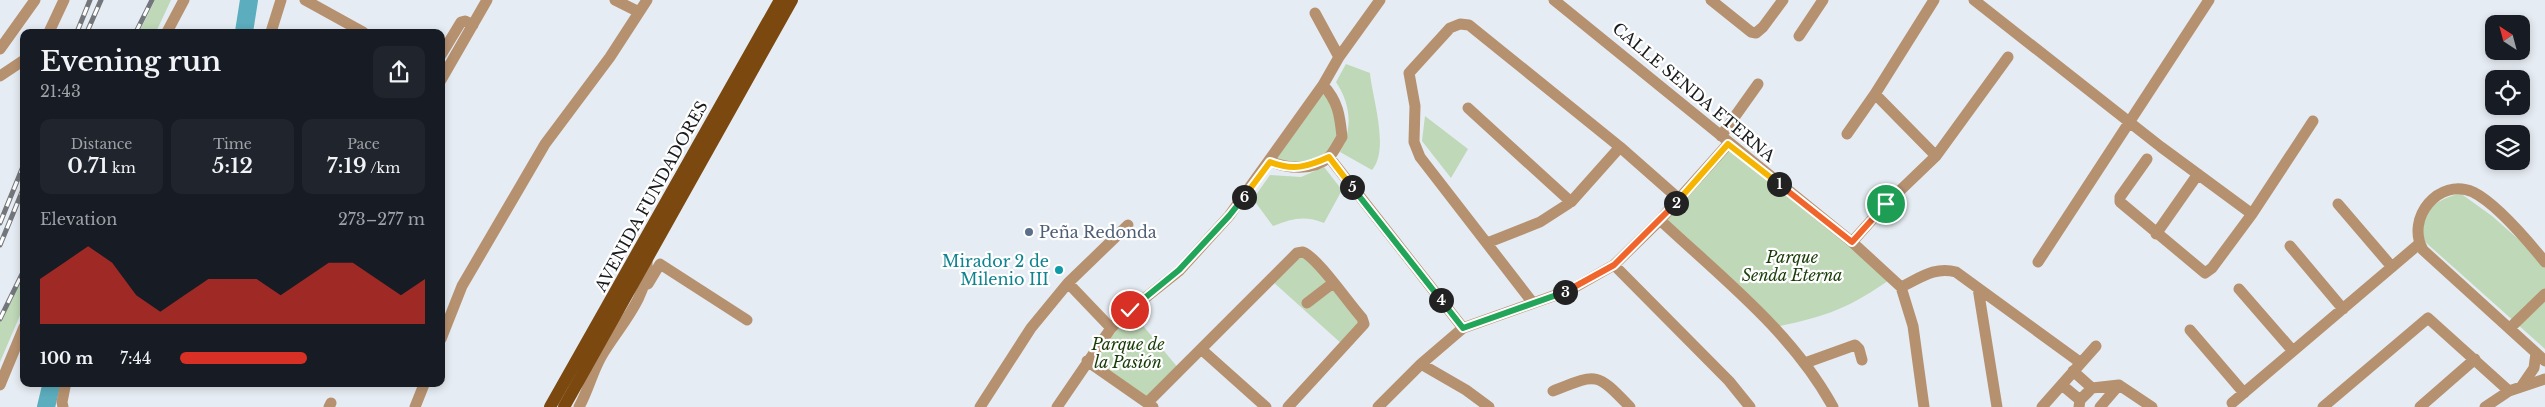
<!DOCTYPE html>
<meta charset="utf-8">
<style>
body{margin:0;font-family:"Libre Baskerville",serif;background:#20242c;color:#f1f3f6;height:100vh;display:flex;flex-direction:column;font-size:19px;white-space:nowrap}
*{box-sizing:border-box;margin:0}
p{font-size:16px;color:#9ea1a6}
.icon{flex:none;width:28px;height:28px;fill:none;stroke:currentColor;stroke-width:2;stroke-linecap:round;stroke-linejoin:round}
.map{position:relative;flex:1;overflow:hidden}
.sheet{position:absolute;left:20px;top:29px;width:425px;height:358px;display:flex;flex-direction:column;background:#171b24;border-radius:10px;box-shadow:0 2px 8px #0003}
.sheet>*{flex:none}
.needle{width:32px;rotate:324deg}
.controls{position:absolute;left:2485px;top:15px;display:grid;gap:10px}
.controls a{display:grid;place-items:center;width:45px;height:45px;border-radius:10px;background:#171b24;box-shadow:0 2px 8px #0003;font-size:25px}
.pin{position:absolute;display:grid;place-items:center;width:42px;height:42px;color:#fff;margin:-21px;border:2px solid #fff;border-radius:50%;box-shadow:0 1px 5px #0007}
.km{position:absolute;width:25px;height:25px;margin:-12px;border-radius:50%;background:#222;color:#fff;font-size:14px;line-height:25px;text-align:center}
.round{display:grid;place-items:center;flex:none;width:52px;height:52px;border-radius:10px;background:#20242c}
.head{display:flex;align-items:center;justify-content:space-between;height:85px;padding:0 20px}
h1{font-size:28px;font-weight:600;line-height:38px}
.stats{display:grid;grid-template-columns:repeat(3,1fr);gap:8px;height:85px;padding:5px 20px}
.stats div{display:grid;align-content:center;border-radius:10px;background:#20242c;text-align:center}
.stats b{font-size:21px;font-weight:600}
.stats small{font-size:14px;font-weight:400}
.stats p{font-size:14px}
.chart{height:140px;padding:10px 20px}
.chart p{display:flex;justify-content:space-between}
.chart svg{width:100%;height:90px;margin-top:5px;fill:#d93025;opacity:.7}
ul{padding:0 20px;list-style:none;font-size:16px}
li{display:grid;grid-template-columns:80px 60px 1fr;align-items:center;height:38px}
li i{height:12px;border-radius:6px;background:#d93025}
.map>svg:first-child{display:block}
</style>
<div class="map">
<svg width="2545" height="407" viewBox="0 0 2545 407">
<rect width="100%" height="100%" fill="#e6ecf3"/>
<!-- green -->
<path fill="#bfd8b7" d="M155,0h16l-15,32h-17z
M1346,64l24,9c2,24 20,76 2,97l-32,-18c13,-24 11,-47 -4,-70z
M1323,85l19,52 -13,20 -23,10 -36,-6z
M1425,116l43,33 -17,29 -29,-37z
M1728,144l164,134c-42,30 -67,39 -117,49l-115,-107z
M1324,167l18,23 -18,33c-20,-8 -32,-4 -51,3l-20,-27 17,-24 31,2z
M2460,193l32,23 41,36 12,16v81l-122,-109c-1,-32 8,-37 37,-47z
M1300,252l62,66 -19,27 -72,-65z
M24,268v38l-24,56v-46z
M1130,310l49,59 -31,33 -61,-41z"/>
<g fill="none" stroke-linecap="round" stroke-linejoin="round">
<!-- river -->
<path stroke="#5cadbd" stroke-width="18" d="M244,32l5,-32
M46,407l6,-25"/>
<!-- minor -->
<path stroke="#b69170" stroke-width="11" d="M305,0l58,32
M615,0l24,12
M1554,0l298,242 49,45 12,39 11,81
M1711,0l40,32 5,1 7,-6 20,-27
M1974,0l187,147 91,67
M1315,13l24,44
M49,32l15,-32
M167,32l17,-32
M271,32l10,-32
M1799,36l24,-36
M0,49l35,-49
M441,55l20,-33 4,-1 8,4
M0,76l24,-16
M441,80l46,-80
M1875,94l61,62
M1468,108l103,94
M1847,134l28,-40 59,-94
M1721,136l37,-52
M1329,157l134,171
M2147,159l-27,38v5l85,71 7,-5 40,-54 61,-93
M1270,161c17,8 44,10 59,-4 5,-5 9,-14 13,-20 -2,-21 -4,-36 -19,-52
M2338,204l54,63
M1660,220c62,58 132,112 173,187
M2156,234l42,-60
M1852,242l34,-38 50,-48 72,-99
M1487,243l53,-21 31,-20 49,-55
M2290,246l53,63
M2038,262l171,-262
M2545,262c-17,-21 -48,-58 -72,-70 -34,-15 -68,26 -50,58l122,111
M1614,265l115,116 21,26
M1068,283l43,45
M648,284l12,-20 87,56
M1901,287c19,-9 34,-21 55,-15l125,91
M1978,288l19,119
M2239,289l54,62
M1307,303l26,-20
M1533,303l-113,-146 -6,-15 1,-36 -6,-33 41,-45 10,-4 9,1 151,122 59,52
M2510,328l35,-34
M2190,330l54,63
M441,339l21,-53 83,-142 65,-87 37,-57
M1201,349l65,58
M1087,361l66,46
M1805,363l50,-18 4,4 3,11
M1421,364l45,26 23,17
M2073,371l19,17
M0,385l24,-58
M2062,385l18,15
M2521,387l13,-19 2,-15
M1553,391c45,-18 43,-19 77,16
M1148,402l149,-149 6,-1c15,6 46,52 59,66l2,6 -76,83
M2232,403l187,-159
M63,407l-1,-5 4,-20
M329,407l2,-4
M415,407l10,-25
M579,407c9,-16 13,-34 22,-50 18,-31 48,-59 46,-97
M980,407l51,-79 37,-45 60,-58
M1057,407l54,-79 19,-18 49,-39 50,-55 94,-131 16,-28 41,-57
M1378,407l43,-43 42,-36 107,-38 44,-25 46,-45 68,-76
M2042,407l54,-61
M2079,407l1,-7 12,-12 27,-3 33,22
M2100,407l19,-22
M2323,407l105,-89 81,73
M2420,407l55,-48
M2485,407l24,-16 36,-12"/>
<!-- major -->
<path stroke="#7b480f" stroke-width="12" d="M550,407l230,-407
M564,407l228,-407"/>
<!-- rail casing -->
<g stroke="#73777b" stroke-width="5">
<path id="rail" d="M77,32l13,-32
M87,32l14,-32
M136,32l16,-32
M0,223l24,-59
M0,245l24,-58
M0,319l24,-49"/>
</g>
<!-- rail -->
<use href="#rail" stroke="#fff" stroke-width="3" stroke-dasharray="9" stroke-linecap="butt"/>
</g>
<g fill="none" stroke-linecap="round" stroke-linejoin="round">
<!-- split-1 casing -->
<g stroke="#fff" stroke-width="10">
<path id="split-1" d="M1779,184l73,58 34,-38"/>
</g>
<!-- split-2 casing -->
<g stroke="#fff" stroke-width="10">
<path id="split-2" d="M1676,203l52,-59 51,40"/>
</g>
<!-- split-3 casing -->
<g stroke="#fff" stroke-width="10">
<path id="split-3" d="M1565,292l49,-27 62,-62"/>
</g>
<!-- split-4 casing -->
<g stroke="#fff" stroke-width="10">
<path id="split-4" d="M1441,300l22,28 102,-36"/>
</g>
<!-- split-5 casing -->
<g stroke="#fff" stroke-width="10">
<path id="split-5" d="M1352,187l89,113"/>
</g>
<!-- split-6 casing -->
<g stroke="#fff" stroke-width="10">
<path id="split-6" d="M1244,197l26,-35c23,9 37,5 59,-5l23,30"/>
</g>
<!-- split-7 casing -->
<g stroke="#fff" stroke-width="10">
<path id="split-7" d="M1130,310l49,-40 50,-54 15,-19"/>
</g>
<!-- split-1 -->
<use href="#split-1" stroke="#f0652b" stroke-width="6"/>
<!-- split-2 -->
<use href="#split-2" stroke="#f5b400" stroke-width="6"/>
<!-- split-3 -->
<use href="#split-3" stroke="#f0652b" stroke-width="6"/>
<!-- split-4 -->
<use href="#split-4" stroke="#22a559" stroke-width="6"/>
<!-- split-5 -->
<use href="#split-5" stroke="#22a559" stroke-width="6"/>
<!-- split-6 -->
<use href="#split-6" stroke="#f5b400" stroke-width="6"/>
<!-- split-7 -->
<use href="#split-7" stroke="#22a559" stroke-width="6"/>
</g>
<!-- markers -->
<circle fill="#5c6f8a" stroke="#fff" stroke-width="2" cx="1029" cy="232" r="5"/>
<circle fill="#0f9aa8" stroke="#fff" stroke-width="2" cx="1059" cy="270" r="5"/>
<g text-anchor="middle" stroke-width="4.5" stroke-linejoin="round" paint-order="stroke">
<!-- street labels -->
<g font-size="16" fill="#181a1c" stroke="#fff">
<text transform="translate(1694 92) rotate(40)" y="6">CALLE SENDA ETERNA</text>
<text transform="translate(651 196) rotate(-61)" y="6">AVENIDA FUNDADORES</text>
</g>
<!-- service labels -->
<g font-size="16" fill="#4e5e75" stroke="#fff" text-anchor="start">
<text x="1039" y="238">Peña Redonda</text>
</g>
<!-- park labels -->
<g font-size="16" font-style="italic" fill="#183c07" stroke="#fff">
<text x="1792" y="263">Parque<tspan x="1792" dy="18">Senda Eterna</tspan></text>
<text x="1128" y="350">Parque de<tspan x="1128" dy="18">la Pasión</tspan></text>
</g>
<!-- culture labels -->
<g font-size="16" fill="#0d838f" stroke="#fff" text-anchor="end">
<text x="1049" y="267">Mirador 2 de<tspan x="1049" dy="18">Milenio III</tspan></text>
</g>
</g>
</svg>
<div class="controls">
<a><svg class="needle" viewBox="-14 -14 28 28"><path d="M0-13l5 13h-10z" fill="#e53935"/><path d="M0 13l5-13h-10z" fill="#9ea1a6"/></svg></a>
<a><svg class="icon" aria-label="locate" viewBox="0 0 24 24"><circle cx="12" cy="12" r="6"/><path d="M12 2v4M12 18v4M2 12h4M18 12h4"/></svg></a>
<a><svg class="icon" aria-label="layers" viewBox="0 0 24 24"><path d="M12 4l9 5-9 5-9-5zM3 14l9 5 9-5"/></svg></a>
</div>
<div class="pin" style="left:1886px;top:204px;background:#1e9e55"><svg class="icon" aria-label="arrive" viewBox="0 0 24 24"><path d="M6 21V4h12l-3 4 3 4H6"/></svg></div>
<div class="pin" style="left:1130px;top:310px;background:#d93025"><svg class="icon" aria-label="check" viewBox="0 0 24 24"><path d="M5 12l5 5 9-10"/></svg></div>
<b class="km" style="left:1779px;top:184px">1</b>
<b class="km" style="left:1676px;top:203px">2</b>
<b class="km" style="left:1565px;top:292px">3</b>
<b class="km" style="left:1441px;top:300px">4</b>
<b class="km" style="left:1352px;top:187px">5</b>
<b class="km" style="left:1244px;top:197px">6</b>
<section class="sheet">
<div class="head"><div><h1>Evening run</h1><p>21:43</p></div><a class="round"><svg class="icon" aria-label="share" viewBox="0 0 24 24"><path d="M12 15V3M7 8l5-5 5 5M5 13v7h14v-7"/></svg></a></div>
<div class="stats">
<div><p>Distance</p><b>0.71<small> km</small></b></div>
<div><p>Time</p><b>5:12</b></div>
<div><p>Pace</p><b>7:19<small> /km</small></b></div>
</div>
<div class="chart"><p><span>Elevation</span>273–277 m</p>
<svg viewBox="0 0 160 44" preserveAspectRatio="none"><path d="M0 44V22L10 14L20 6L30 14L40 30L50 38L60 30L70 22L80 22L90 22L100 30L110 22L120 14L130 14L140 22L150 30L160 22V44z"/></svg>
</div>
<ul>
<li><b>100 m</b>7:44<i style="width:52%"></i></li>
</ul>
</section>
</div>
